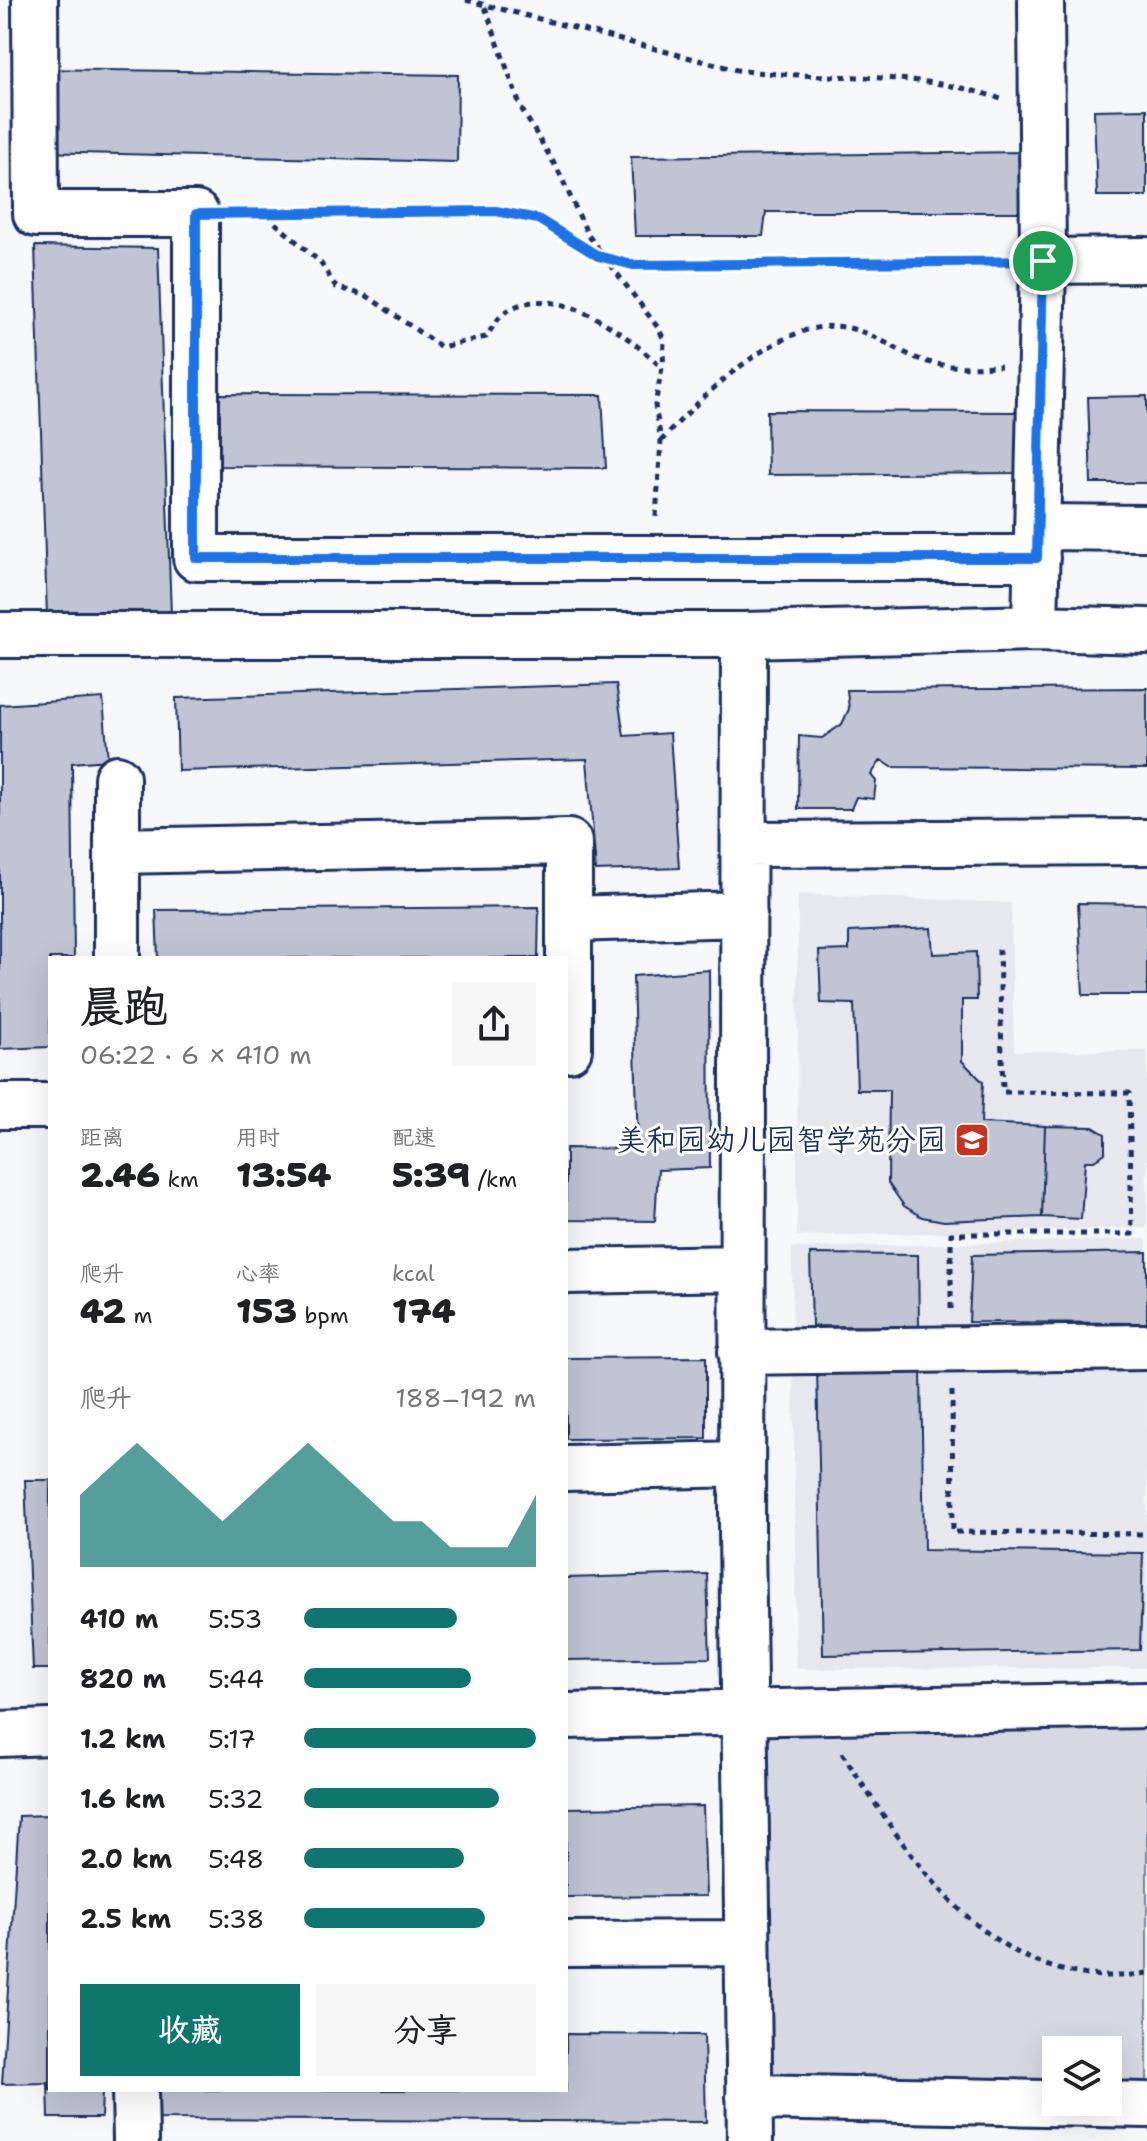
<!DOCTYPE html>
<html lang="zh">
<meta charset="utf-8">
<style>
body{margin:0;font-family:"Shantell Sans","LXGW WenKai TC",sans-serif;background:#f6f6f6;color:#202124;height:100vh;display:flex;flex-direction:column;font-size:30px;white-space:nowrap}
*{box-sizing:border-box;margin:0}
p{font-size:26px;color:#757577}
.icon{flex:none;width:44px;height:44px;fill:none;stroke:currentColor;stroke-width:2;stroke-linecap:round;stroke-linejoin:round}
.map{position:relative;flex:1;overflow:hidden}
.drawer{position:absolute;left:48px;top:956px;width:520px;height:1136px;display:flex;flex-direction:column;background:#fff;border-radius:0px;box-shadow:0 8px 32px #0002}
.drawer>*{flex:none}
.controls{position:absolute;left:1042px;top:2036px;display:grid;gap:16px}
.controls a{display:grid;place-items:center;width:80px;height:80px;border-radius:0px;background:#fff;box-shadow:0 8px 32px #0002;font-size:40px}
.pin{position:absolute;display:grid;place-items:center;width:68px;height:68px;color:#fff;margin:-34px;border:4px solid #fff;border-radius:50%;box-shadow:0 2px 8px #0007}
.round{display:grid;place-items:center;flex:none;width:84px;height:84px;border-radius:0px;background:#f6f6f6}
.head{display:flex;align-items:center;justify-content:space-between;height:136px;padding:0 32px}
h1{font-size:44px;font-weight:800;line-height:60px}
.stats{display:grid;grid-template-columns:repeat(3,1fr);gap:12px;height:136px;padding:8px 32px}
.stats div{display:grid;align-content:center}
.stats b{font-size:34px;font-weight:800}
.stats small{font-size:22px;font-weight:400}
.stats p{font-size:22px}
.chart{height:224px;padding:16px 32px}
.chart p{display:flex;justify-content:space-between}
.chart svg{width:100%;height:144px;margin-top:8px;fill:#0f766e;opacity:.7}
.cta{display:flex;gap:16px;margin-top:auto;padding:16px 32px}
.cta a{flex:1;height:92px;border-radius:0px;background:#0f766e;color:#fff;font-size:32px;font-weight:800;line-height:92px;text-align:center}
.cta a+a{background:#f6f6f6;color:#202124}
ul{padding:0 32px;list-style:none;font-size:26px}
li{display:grid;grid-template-columns:128px 96px 1fr;align-items:center;height:60px}
li i{height:20px;border-radius:10px;background:#0f766e}
.map>svg:first-child{display:block}
</style>
<div class="map">
<svg width="1147" height="2141" viewBox="0 0 1147 2141">
<rect width="100%" height="100%" fill="#f6f7f9"/>
<filter id="ink" filterUnits="userSpaceOnUse"><feTurbulence type="fractalNoise" baseFrequency=".0125" numOctaves="2"/><feDisplacementMap in="SourceGraphic" scale="16" xChannelSelector="R" yChannelSelector="G"/><feConvolveMatrix kernelMatrix="1 2 1 2 8 2 1 2 1" color-interpolation-filters="sRGB"/></filter>
<g filter="url(#ink)">
<!-- built -->
<path fill="#e6e8ee" d="M798,894l213,9 3,148h133v177l-350,8z
M1147,1239v429l-351,1 -4,-421z"/>
<!-- green -->
<path fill="#d6d9e2" stroke="#7884a0" stroke-width="2" fill-rule="evenodd" d="M1147,1705v400l-398,-8 -7,-386zM1056,2050h52v52h-52z"/>
<!-- building -->
<path fill="#c0c4d3" stroke="#1b2f5e" stroke-width="2" d="M38,69l420,6 -1,87 -419,-10z
M1147,109v87h-50l-3,-86z
M1023,152l-1,60h-256l-3,24h-128l-4,-79z
M35,246l123,2 13,367 -124,2z
M212,394l390,1 4,73 -391,-2z
M1147,396v87h-56l-3,-86z
M767,411l252,1 -2,61 -249,2z
M616,684l8,52 46,-3 9,135 -83,3 -9,-112 -409,12 -2,-73z
M1147,688v81l-255,-2 -11,-7 -10,15 5,6 -2,18 -18,-2 -5,12h-53l1,-73 23,2 20,-14 7,-15 -2,-19z
M103,698l5,62 -36,3 2,195h-24v89l-50,2v-344z
M1078,903l69,1v91h-64z
M539,907l-1,51h-380l-2,-48z
M931,928l2,26 43,-2 1,48h-15v61l21,21 -2,41 64,3 -3,91 -98,4 -22,-4 -18,-11 -16,-23 1,-93h-32l-3,-86 -33,-1 -2,-52 30,-1v-18z
M709,970l1,198 -52,2 -3,51 -89,-1v-72l72,1 -5,-173z
M1045,1126l48,1 12,7v19l-11,8h-9l-4,58 -39,-2z
M1147,1252v71l-178,-1 3,-67z
M810,1254l108,1 1,72 -107,-1z
M706,1357v81l-140,1v-81z
M817,1368l104,3 3,179 219,3 -3,97 -317,5z
M25,1480h25v189h-17z
M707,1574l3,84 -144,2v-82z
M703,1806l3,90 -140,1v-89z
M50,1815v275h52l-1,28h-52l-1,-35 -46,1 17,-268z
M566,2034l138,1 2,87 -547,-3 -1,-29h408z"/>
<g fill="none" stroke-linecap="round" stroke-linejoin="round">
<!-- minor casing -->
<g stroke="#1b2f5e" stroke-width="50">
<path id="minor" d="M35,0l1,214h160v344h841
M1043,261l104,-1
M1037,527l110,1
M1035,628l8,-367 -2,-261
M0,635h744l291,-7 112,3
M744,635l-2,898 8,608
M117,778v180
M745,844l402,-2
M117,851l452,-9v207h-3
M569,919l175,-5
M0,1106h50
M566,1271l177,-3
M741,1352l406,-5
M566,1468l176,-4
M566,1716l581,-11
M0,1734l50,-2
M566,1944l181,-1
M135,2090l1,51
M749,2097l398,8"/>
</g>
<!-- path -->
<path stroke="#1b2f5e" stroke-width="5" stroke-dasharray="6 6" stroke-linecap="butt" d="M466,0l271,70c92,12 174,-2 264,29
M485,7l36,101 37,62 30,65 71,94 5,11 -1,27
M237,213h279l32,11 50,32 55,10 350,-4
M266,215l54,47 16,25 31,9 74,51 45,-10c7,-10 13,-22 24,-28 50,-27 118,26 152,59l-7,37 6,36 -5,76
M661,441c40,-44 123,-128 188,-113 25,6 44,20 67,30 27,11 57,9 85,8
M951,1309v-75h181l-3,-141 -126,-1 -4,-143
M952,1391l1,141 194,2
M842,1753c73,111 152,245 305,220"/>
<!-- minor -->
<use href="#minor" stroke="#fff" stroke-width="44"/>
</g>
</g>
<g fill="none" stroke-linecap="round" stroke-linejoin="round" filter="url(#ink)">
<!-- route casing -->
<g stroke="#fff" stroke-width="16">
<path id="route" d="M496,211l42,8 60,37 35,9 410,-4 -6,297h-841v-344z"/>
</g>
<!-- route -->
<use href="#route" stroke="#1a73e8" stroke-width="10"/>
</g>
<!-- icons -->
<defs>
<g id="school-square" transform="scale(1.8)"><rect x="-9" y="-9" width="18" height="18" rx="4" fill="#c8321e" stroke="#fff"/><path d="M0-5L7-2L0 1L-7-2ZM-4 1L0 2.5L4 1V4Q0 6-4 4Z" fill="#fff"/></g>
</defs>
<g fill-rule="evenodd">
<use href="#school-square" x="972" y="1140"/>
</g>
<g text-anchor="middle" stroke-width="6" stroke-linejoin="round" paint-order="stroke">
<!-- poi labels -->
<g font-size="30" fill="#1b2f5e" stroke="#fff" text-anchor="end">
<text x="946" y="1150">美和园幼儿园智学苑分园</text>
</g>
</g>
</svg>
<div class="controls">
<a><svg class="icon" aria-label="layers" viewBox="0 0 24 24"><path d="M12 4l9 5-9 5-9-5zM3 14l9 5 9-5"/></svg></a>
</div>
<div class="pin" style="left:1043px;top:261px;background:#1e9e55"><svg class="icon" aria-label="arrive" viewBox="0 0 24 24"><path d="M6 21V4h12l-3 4 3 4H6"/></svg></div>
<section class="drawer">
<div class="head"><div><h1>晨跑</h1><p>06:22 · 6 × 410 m</p></div><a class="round"><svg class="icon" aria-label="share" viewBox="0 0 24 24"><path d="M12 15V3M7 8l5-5 5 5M5 13v7h14v-7"/></svg></a></div>
<div class="stats">
<div><p>距离</p><b>2.46<small> km</small></b></div>
<div><p>用时</p><b>13:54</b></div>
<div><p>配速</p><b>5:39<small> /km</small></b></div>
</div>
<div class="stats">
<div><p>爬升</p><b>42<small> m</small></b></div>
<div><p>心率</p><b>153<small> bpm</small></b></div>
<div><p>kcal</p><b>174</b></div>
</div>
<div class="chart"><p><span>爬升</span>188–192 m</p>
<svg viewBox="0 0 160 44" preserveAspectRatio="none"><path d="M0 44V22L10 14L20 6L30 14L40 22L50 30L60 22L70 14L80 6L90 14L100 22L110 30L120 30L130 38L140 38L150 38L160 22V44z"/></svg>
</div>
<ul>
<li><b>410 m</b>5:53<i style="width:66%"></i></li>
<li><b>820 m</b>5:44<i style="width:72%"></i></li>
<li><b>1.2 km</b>5:17<i style="width:100%"></i></li>
<li><b>1.6 km</b>5:32<i style="width:84%"></i></li>
<li><b>2.0 km</b>5:48<i style="width:69%"></i></li>
<li><b>2.5 km</b>5:38<i style="width:78%"></i></li>
</ul>
<div class="cta"><a>收藏</a><a>分享</a></div>
</section>
</div>
